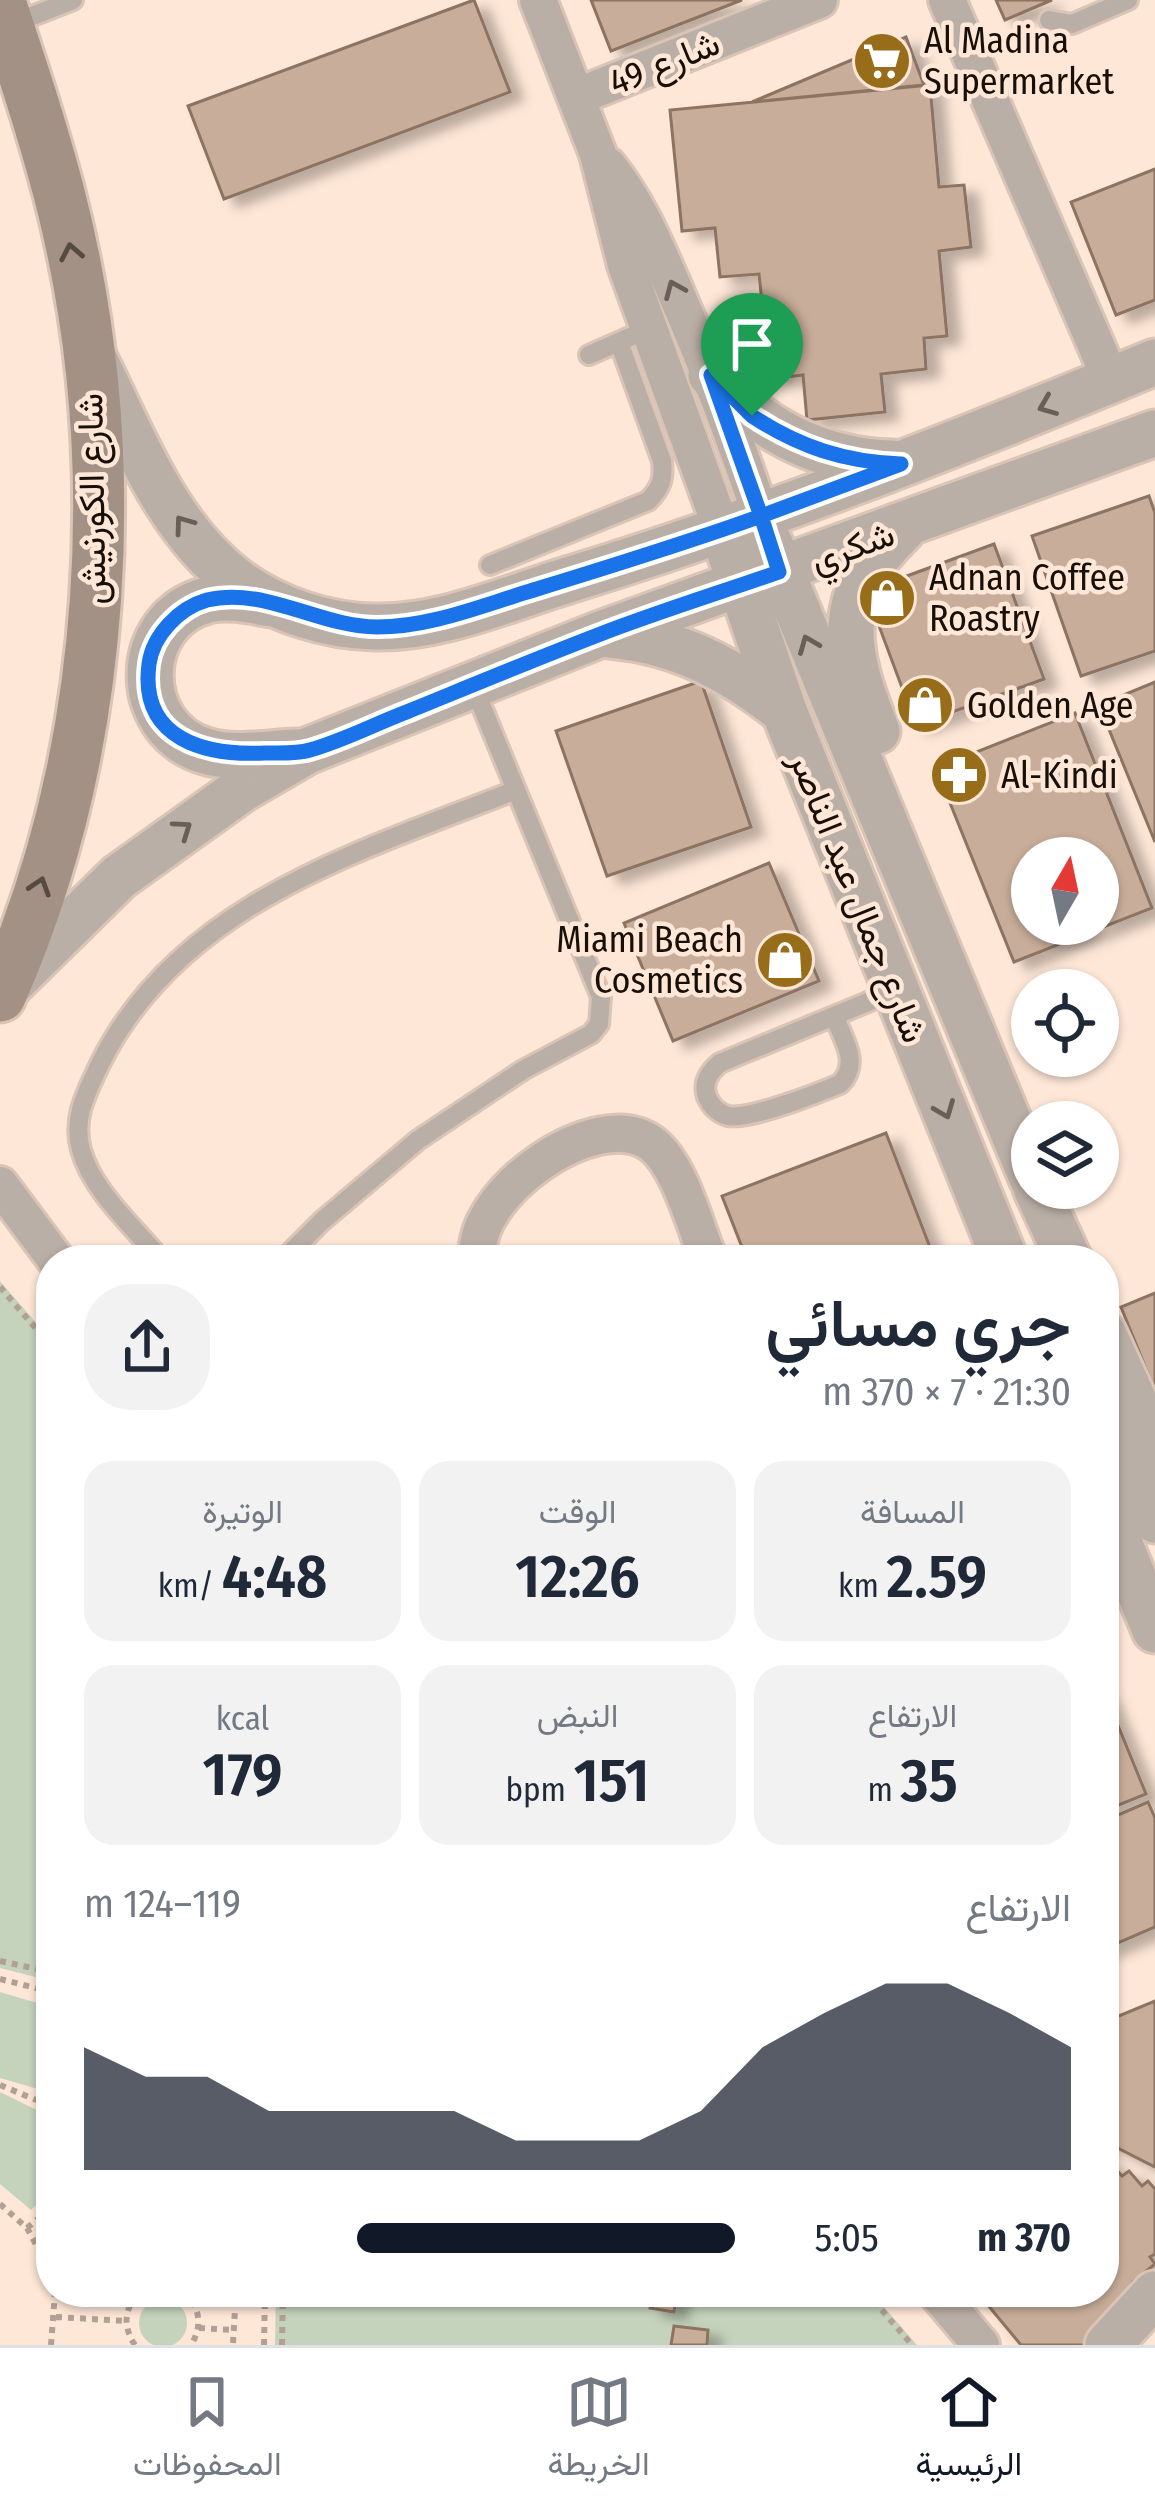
<!DOCTYPE html>
<html lang="ar">
<meta charset="utf-8">
<style>
body{margin:0;font-family:"Fira Sans Condensed",Vazirmatn,sans-serif;background:#f2f2f3;color:#1f2937;direction:rtl;height:100vh;display:flex;flex-direction:column;font-size:45px;white-space:nowrap}
*{box-sizing:border-box;margin:0}
p{font-size:39px;color:#747a83}
.icon{flex:none;width:66px;height:66px;fill:none;stroke:currentColor;stroke-width:2;stroke-linecap:round;stroke-linejoin:round}
.map{position:relative;flex:1;overflow:hidden;direction:ltr}
.side{position:absolute;left:36px;top:1245px;width:1083px;height:1062px;display:flex;flex-direction:column;background:#fff;border-radius:48px;box-shadow:0 3px 9px #0004;direction:rtl}
.side>*{flex:none}
.needle{width:78px;rotate:9deg}
.controls{position:absolute;left:1011px;top:837px;display:grid;gap:24px}
.controls a{display:grid;place-items:center;width:108px;height:108px;border-radius:50%;background:#fff;box-shadow:0 3px 9px #0004;font-size:60px}
.pin{position:absolute;display:grid;place-items:center;width:102px;height:102px;color:#fff;margin:-123px -51px;border-radius:50% 50% 50% 0;rotate:-45deg;box-shadow:0 0 12px #0007}
.pin .icon{rotate:45deg}
.round{display:grid;place-items:center;flex:none;width:126px;height:126px;border-radius:48px;background:#f2f2f3}
.head{display:flex;align-items:center;justify-content:space-between;height:204px;padding:0 48px}
h1{font-size:66px;font-weight:600;line-height:90px}
.stats{display:grid;grid-template-columns:repeat(3,1fr);gap:18px;height:204px;padding:12px 48px}
.stats div{display:grid;align-content:center;border-radius:30px;background:#f2f2f3;text-align:center}
.stats b{font-size:60px;font-weight:600}
.stats small{font-size:33px;font-weight:400}
.stats p{font-size:33px}
.chart{height:336px;padding:24px 48px}
.chart p{display:flex;justify-content:space-between}
.chart svg{width:100%;height:216px;margin-top:12px;fill:#111827;opacity:.7}
ul{padding:0 48px;list-style:none;font-size:39px}
li{display:grid;grid-template-columns:192px 144px 1fr;align-items:center;height:90px}
li i{height:30px;border-radius:15px;background:#111827}
.tab-bar{display:flex;justify-content:space-around;align-items:center;height:168px;border-top:3px solid #e0e1e3;background:#fff;font-size:33px;color:#747a83}
.tab-bar a{display:grid;justify-items:center;gap:6px}
.tab-bar .current{color:#111827}
.map>svg:first-child{display:block}
</style>
<div class="map">
<svg width="1155" height="2345" viewBox="0 0 1155 2345">
<defs>
<filter id="shadow"><feDropShadow dx="13" dy="8" stdDeviation="6" flood-color="#0004"/></filter>
</defs>
<rect width="100%" height="100%" fill="#fee7d7"/>
<!-- green -->
<path fill="#c5d3bc" d="M0,1281l51,59v641l-51,-13z
M0,1992l51,15v81l-10,-4 -3,5 -38,-11z
M0,2092l51,25v70l-7,-5 -4,5 7,7 -16,16 -31,-26z
M276,2292h595l46,53h-642z
M139 2323a24 24 0 1 1 48 0a24 24 0 1 1-48 0Z"/>
<!-- building -->
<path fill="#c8ad9a" stroke="#8c7362" stroke-width="3" fill-rule="evenodd" filter="url(#shadow)" d="M474,0l36,92 -286,107 -36,-93z
M591,0h151l-131,51z
M996,0h56l-47,20z
M906,37l18,48 -172,17z
M930,85l9,102 25,-2 7,62 -32,4 8,85 -23,2 2,31 -45,5 4,38 -78,8 -4,-45 -33,4 -11,-105 -39,3 -5,-49 -33,3 -12,-121z
M1155,169v131l-39,15 -45,-113z
M1149,496l6,17v138l-74,25 -49,-140z
M994,544l50,135 -128,46 -50,-134z
M701,681l50,146 -144,49 -51,-145z
M1155,682v160l-56,-137z
M1075,713l77,195 -138,54 -78,-194zM1032,858h66v66h-66z
M769,863l50,118 -146,60 -49,-118z
M886,1133l47,122 -13,5h-173l-25,-64z
M1155,1293v98l-34,-84z
M1104,1691l42,103 -42,17z
M1148,1802l7,16v109l-51,22v-128z
M1155,2001v166l-51,-26v-119z
M1108,2160l14,16 7,-5 13,15 6,-5 7,8v65l-5,3 5,7 -22,18 7,8 -49,55h-70l-44,-53h127v-129z
M652,2292h25l-3,20 -24,-4z
M674,2326l34,4 -1,15h-36z"/>
<g fill="none" stroke-linecap="round" stroke-linejoin="round">
<!-- service casing -->
<g stroke="#d9c4b6" stroke-width="24">
<path id="service" d="M1049,20l23,4 56,-24
M12,24l61,-24
M589,355l41,-18
M490,565l158,-64c13,-13 16,-22 14,-40l-43,-119
M834,1016c9,23 27,47 6,68 -22,9 -90,36 -112,32 -10,-3 -17,-10 -21,-19 -5,-15 2,-25 13,-34l177,-73
M161,1260c-26,-32 -69,-69 -80,-110 -9,-33 6,-58 19,-86 80,-162 262,-213 416,-274
M283,1260l39,-39 96,-81 105,-70 68,-36 8,-10 2,-27 -128,-312"/>
</g>
<!-- minor casing -->
<g stroke="#d9c4b6" stroke-width="42">
<path id="minor" d="M538,0l60,154 28,111 96,265
M947,0l164,380
M576,97l243,-97
M608,166c32,40 50,86 70,132 31,71 58,144 83,218
M0,1185l56,75
M479,1260c-14,-62 118,-158 173,-116 28,21 43,83 57,116
M936,2292l45,53"/>
</g>
<!-- tertiary casing -->
<g stroke="#d9c4b6" stroke-width="51">
<path id="tertiary" d="M92,355c40,79 73,173 146,227 38,28 89,44 136,45 65,2 132,-28 194,-47 199,-61 394,-138 587,-218
M711,375c49,54 107,86 181,88
M770,544l262,634
M731,556l53,155 221,549
M271,604c-21,-4 -43,-9 -64,-4 -76,20 -75,129 -2,151 28,9 63,2 92,1
M610,635c68,6 121,34 174,76
M877,731c-33,-81 -44,-135 25,-201
M5,989l114,-112 123,-88 65,-38 294,-117 554,-201
M1036,1188l33,72
M1104,1335l51,112
M1104,1428l14,7 37,85
M1104,1506l51,124
M1108,2345l47,-51"/>
</g>
<!-- secondary casing -->
<g stroke="#d9c4b6" stroke-width="57">
<path id="secondary" d="M0,2c21,63 42,126 59,191 67,259 50,557 -59,803"/>
</g>
<!-- path -->
<path stroke="#b3a094" stroke-width="6" stroke-dasharray="6 6" stroke-linecap="butt" d="M0,1287l51,59
M0,1961l51,11
M0,1979l51,13
M0,2085l51,21
M0,2204l27,24 24,44
M27,2228l24,-20
M184,2292c16,15 19,34 7,53
M866,2292l46,53
M56,2317l70,4
M199,2328l34,2
M233,2343l2,-34
M51,2345l4,-53
M135,2345c-13,-19 -11,-38 6,-53
M264,2345l1,-53
M282,2345l1,-53"/>
<!-- service -->
<use href="#service" stroke="#baafa6" stroke-width="18"/>
<!-- minor -->
<use href="#minor" stroke="#baafa6" stroke-width="36"/>
<!-- tertiary -->
<use href="#tertiary" stroke="#baafa6" stroke-width="45"/>
<!-- secondary -->
<use href="#secondary" stroke="#a29184" stroke-width="51"/>
</g>
<!-- one-way arrows -->
<defs><path id="oneway-chevron" d="M-2-3.5L2.5 0L-2 3.5" fill="none" stroke-width="1.6" stroke-linecap="round" stroke-linejoin="round" transform="scale(3)"/></defs>
<g stroke="#574a40">
<use href="#oneway-chevron" transform="translate(71 252) rotate(-101)"/>
<use href="#oneway-chevron" transform="translate(40 886) rotate(-72)"/>
</g>
<g stroke="#6a5f58">
<use href="#oneway-chevron" transform="translate(674 289) rotate(-113)"/>
<use href="#oneway-chevron" transform="translate(1047 406) rotate(158)"/>
<use href="#oneway-chevron" transform="translate(183 524) rotate(-126)"/>
<use href="#oneway-chevron" transform="translate(808 644) rotate(-112)"/>
<use href="#oneway-chevron" transform="translate(183 829) rotate(-35)"/>
<use href="#oneway-chevron" transform="translate(945 1110) rotate(68)"/>
</g>
<g fill="none" stroke-linecap="round" stroke-linejoin="round">
<!-- route casing -->
<g stroke="#fff" stroke-width="24">
<path id="route" d="M752,416l-41,-41 50,141c-77,28 -156,52 -234,76 -49,15 -98,35 -150,35 -57,0 -113,-41 -170,-27 -28,8 -54,35 -58,64 -10,76 57,92 116,89 15,0 32,1 45,-3 32,-9 63,-25 94,-37 64,-26 129,-53 194,-78 59,-23 121,-42 181,-63l-18,-56 140,-52c-56,-2 -102,-17 -149,-48"/>
</g>
<!-- route -->
<use href="#route" stroke="#1a73e8" stroke-width="15"/>
</g>
<!-- icons -->
<defs>
<g id="supermarket-disc" transform="scale(3)"><circle r="9.5" fill="#976d1a" stroke="#fee7d7"/><path d="M-6-5.5h2.5l.6 2H6L4.5 2H-2.5L-4.4-4H-6ZM-1.5 3.2a1.3 1.3 0 1 0 .1 0ZM3 3.2a1.3 1.3 0 1 0 .1 0Z" fill="#fff"/></g>
<g id="shop-disc" transform="scale(3)"><circle r="9.5" fill="#976d1a" stroke="#fee7d7"/><path d="M-5-2.5h2.3a2.7 3.5 0 0 1 5.4 0H5L5.5 6h-11ZM-1.5-2.5h3a1.5 2.3 0 0 0-3 0Z" fill="#fff"/></g>
<g id="pharmacy-disc" transform="scale(3)"><circle r="9.5" fill="#976d1a" stroke="#fee7d7"/><path d="M-2-6h4v4h4v4h-4v4h-4v-4h-4v-4h4Z" fill="#fff"/></g>
</defs>
<g fill-rule="evenodd">
<use href="#supermarket-disc" x="882" y="61"/>
<use href="#shop-disc" x="887" y="598"/>
<use href="#shop-disc" x="925" y="705"/>
<use href="#pharmacy-disc" x="959" y="775"/>
<use href="#shop-disc" x="785" y="960"/>
</g>
<g text-anchor="middle" stroke-width="9" stroke-linejoin="round" paint-order="stroke">
<!-- poi labels -->
<g font-size="36" fill="#190f09" stroke="#fee7d7" text-anchor="start">
<text x="924" y="53">Al Madina<tspan x="924" dy="41">Supermarket</tspan></text>
<text x="929" y="590">Adnan Coffee<tspan x="929" dy="41">Roastry</tspan></text>
<text x="967" y="718">Golden Age</text>
<text x="1001" y="788">Al-Kindi</text>
<text x="743" y="952" text-anchor="end">Miami Beach<tspan x="743" dy="41">Cosmetics</tspan></text>
</g>
<!-- street labels -->
<g font-size="36" fill="#190f09" stroke="#fee7d7">
<text transform="translate(664 62) rotate(-22)" y="13">شارع 49</text>
<text transform="translate(91 499) rotate(-91)" y="13">شارع الكورنيش</text>
<text transform="translate(852 546) rotate(-20)" y="13">شكري</text>
<text transform="translate(859 897) rotate(68)" y="13">شارع جمال عبد الناصر</text>
</g>
</g>
</svg>
<div class="controls">
<a><svg class="needle" viewBox="-14 -14 28 28"><path d="M0-13l5 13h-10z" fill="#e53935"/><path d="M0 13l5-13h-10z" fill="#747a83"/></svg></a>
<a><svg class="icon" aria-label="locate" viewBox="0 0 24 24"><circle cx="12" cy="12" r="6"/><path d="M12 2v4M12 18v4M2 12h4M18 12h4"/></svg></a>
<a><svg class="icon" aria-label="layers" viewBox="0 0 24 24"><path d="M12 4l9 5-9 5-9-5zM3 14l9 5 9-5"/></svg></a>
</div>
<div class="pin" style="left:752px;top:416px;background:#1e9e55"><svg class="icon" aria-label="arrive" viewBox="0 0 24 24"><path d="M6 21V4h12l-3 4 3 4H6"/></svg></div>
<section class="side">
<div class="head"><div><h1>جري مسائي</h1><p>21:30 · 7 × 370 m</p></div><a class="round"><svg class="icon" aria-label="share" viewBox="0 0 24 24"><path d="M12 15V3M7 8l5-5 5 5M5 13v7h14v-7"/></svg></a></div>
<div class="stats">
<div><p>المسافة</p><b>2.59<small> km</small></b></div>
<div><p>الوقت</p><b>12:26</b></div>
<div><p>الوتيرة</p><b>4:48<small> /km</small></b></div>
</div>
<div class="stats">
<div><p>الارتفاع</p><b>35<small> m</small></b></div>
<div><p>النبض</p><b>151<small> bpm</small></b></div>
<div><p>kcal</p><b>179</b></div>
</div>
<div class="chart"><p><span>الارتفاع</span>119–124 m</p>
<svg viewBox="0 0 160 44" preserveAspectRatio="none"><path d="M0 44V19L10 25L20 25L30 32L40 32L50 32L60 32L70 38L80 38L90 38L100 32L110 19L120 12L130 6L140 6L150 12L160 19V44z"/></svg>
</div>
<ul>
<li><b>370 m</b>5:05<i style="width:58%"></i></li>
</ul>
</section>
</div>
<nav class="tab-bar">
<a class="current"><svg class="icon" aria-label="home" viewBox="0 0 24 24"><path d="M3 11l9-7 9 7M6 9v11h12V9"/></svg>الرئيسية</a>
<a><svg class="icon" aria-label="map" viewBox="0 0 24 24"><path d="M3 6l6-2 6 2 6-2v14l-6 2-6-2-6 2zM9 4v14M15 6v14"/></svg>الخريطة</a>
<a><svg class="icon" aria-label="saved" viewBox="0 0 24 24"><path d="M7 4h10v16l-5-4-5 4z"/></svg>المحفوظات</a>
</nav>
